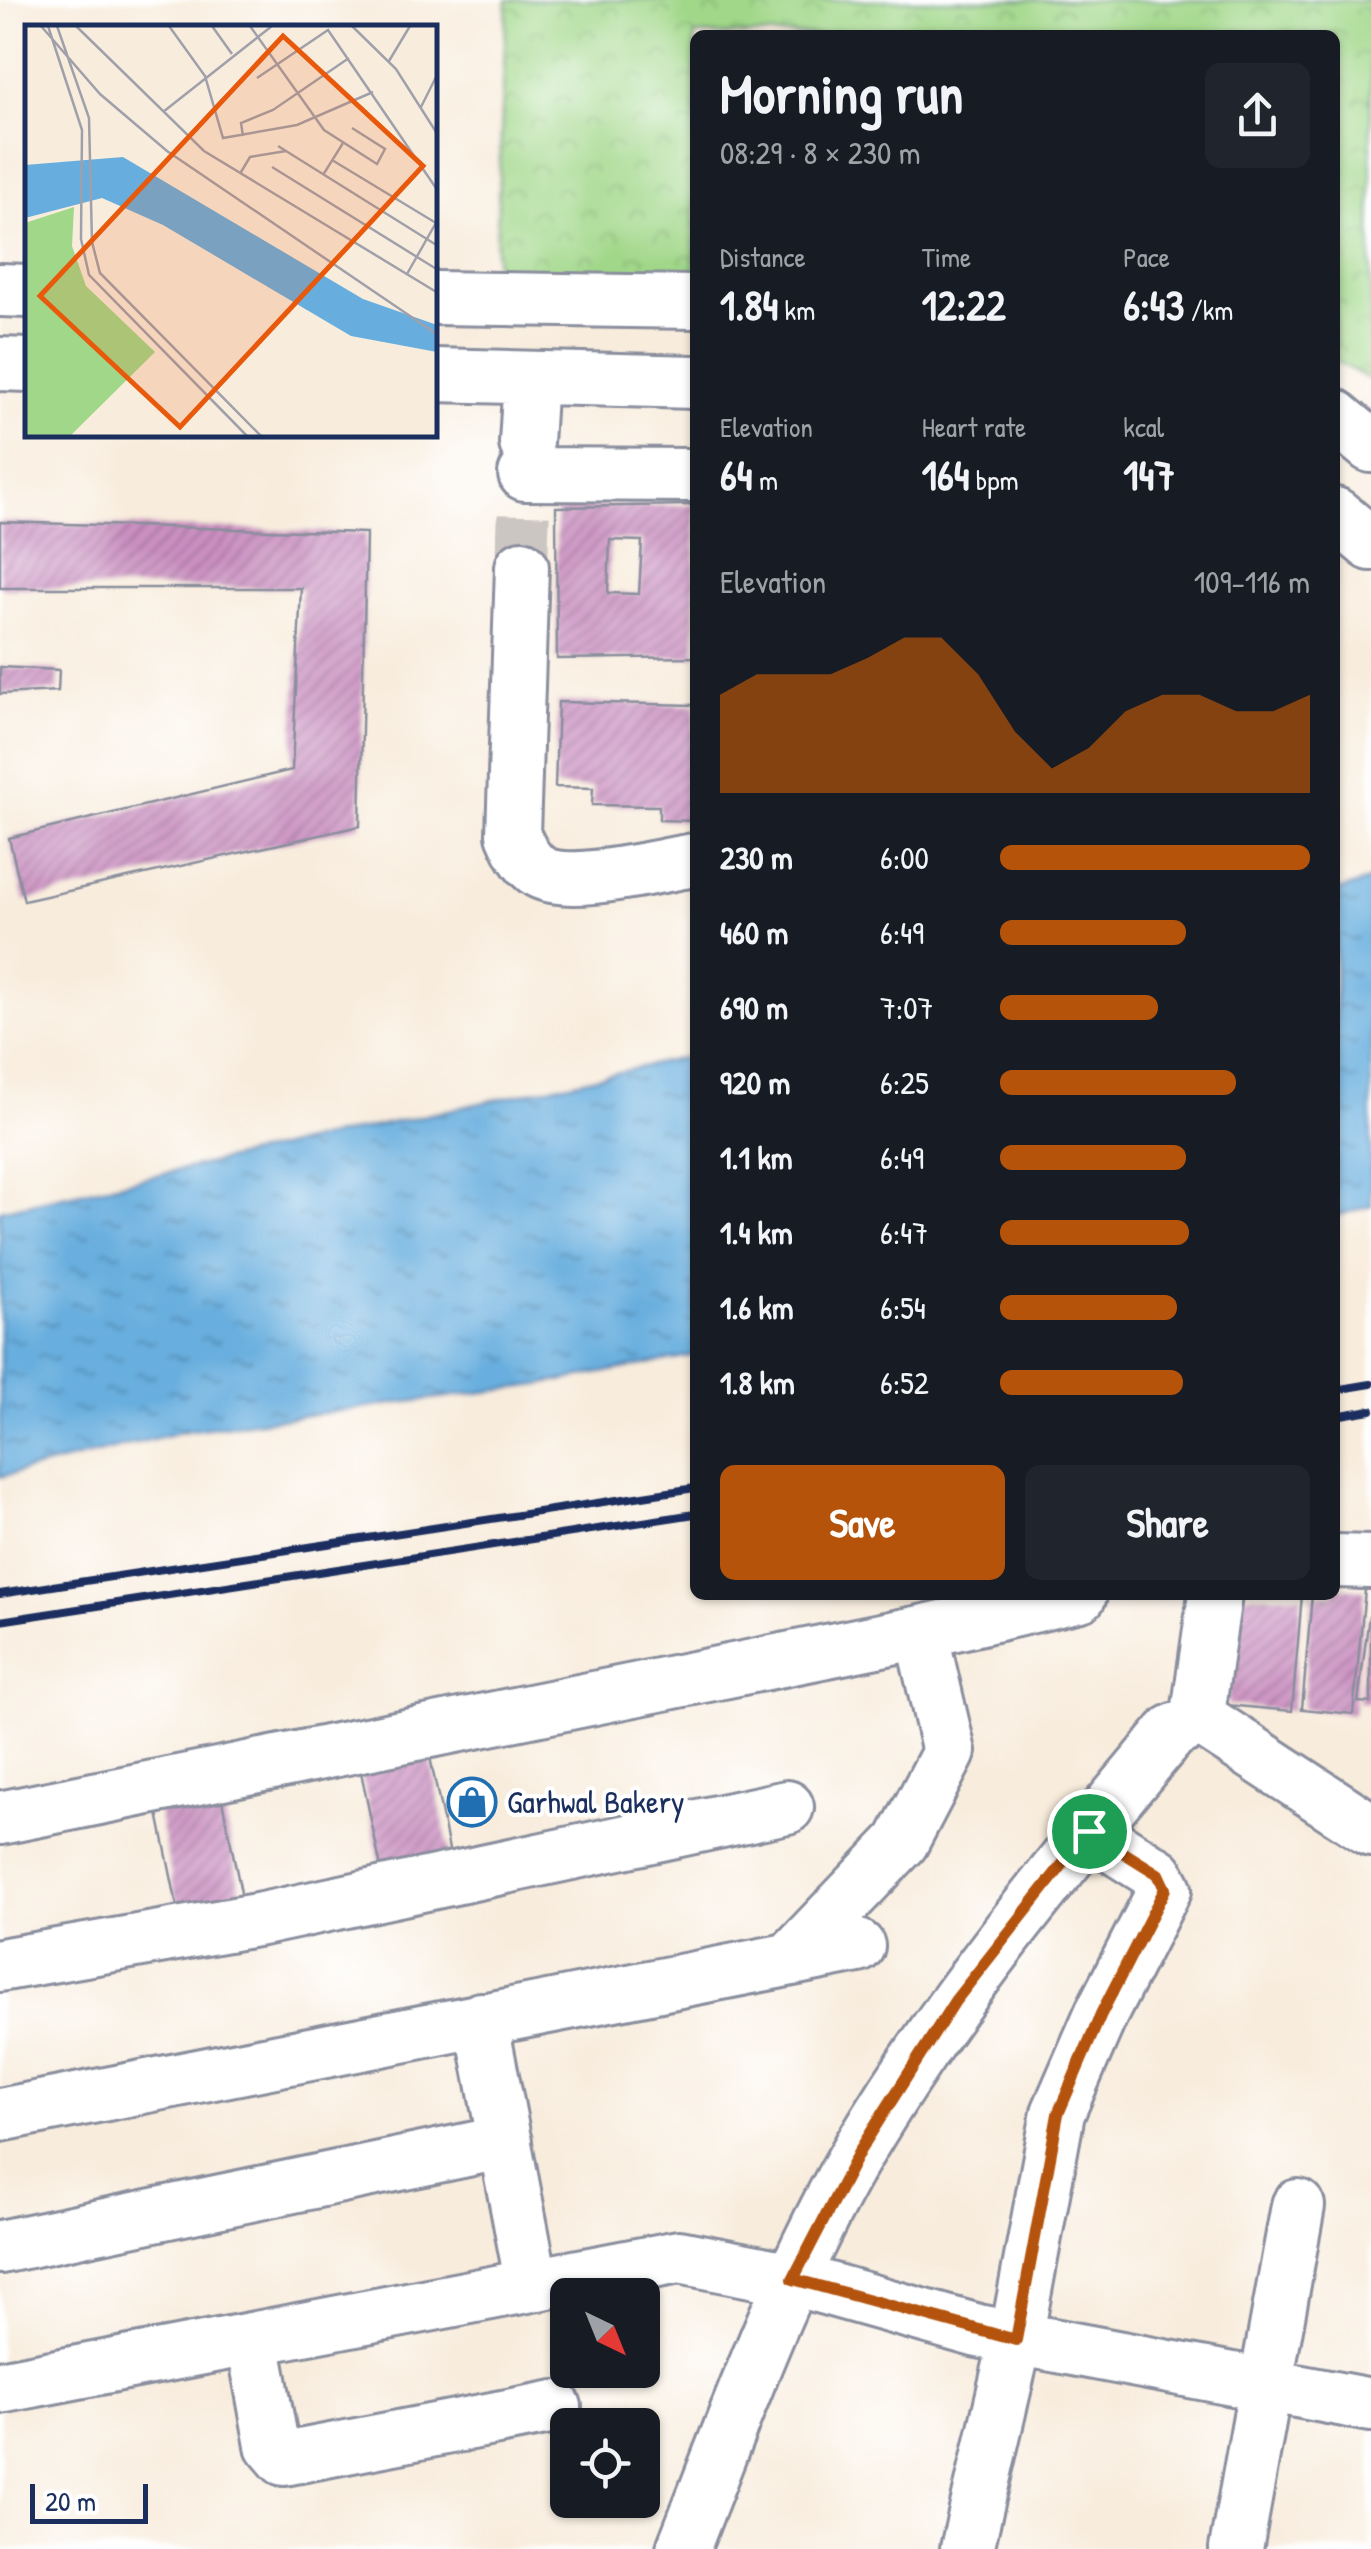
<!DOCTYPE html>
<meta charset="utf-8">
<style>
body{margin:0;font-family:"Patrick Hand",sans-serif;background:#20242c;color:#f1f3f6;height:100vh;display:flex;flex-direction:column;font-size:38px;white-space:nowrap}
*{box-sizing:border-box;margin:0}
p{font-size:32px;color:#9ea1a6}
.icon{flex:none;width:55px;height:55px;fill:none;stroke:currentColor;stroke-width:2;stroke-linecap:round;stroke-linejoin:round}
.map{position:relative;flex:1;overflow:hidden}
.panel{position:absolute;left:690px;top:30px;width:650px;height:1570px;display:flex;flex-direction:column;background:#171b24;border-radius:15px;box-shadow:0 2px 8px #0004}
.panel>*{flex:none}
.needle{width:65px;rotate:137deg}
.tools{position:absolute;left:550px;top:2278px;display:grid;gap:20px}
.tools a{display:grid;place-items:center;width:110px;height:110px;border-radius:15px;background:#171b24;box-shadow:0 2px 8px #0004;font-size:50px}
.scale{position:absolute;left:30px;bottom:25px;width:118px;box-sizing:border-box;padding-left:10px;border:5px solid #1b2f5e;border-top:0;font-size:28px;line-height:35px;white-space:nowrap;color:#1b2f5e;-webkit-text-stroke:8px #fff;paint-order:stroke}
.pin{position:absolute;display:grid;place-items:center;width:85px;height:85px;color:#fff;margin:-42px;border:5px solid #fff;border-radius:50%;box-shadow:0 2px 10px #0007}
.round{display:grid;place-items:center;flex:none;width:105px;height:105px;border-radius:15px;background:#20242c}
.head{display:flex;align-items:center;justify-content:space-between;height:170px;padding:0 30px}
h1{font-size:55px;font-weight:700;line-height:75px}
.figures{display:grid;grid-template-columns:repeat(3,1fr);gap:15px;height:170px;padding:10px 30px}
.figures div{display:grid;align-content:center}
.figures b{font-size:42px;font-weight:700}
.figures small{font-size:28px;font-weight:400}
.figures p{font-size:28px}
.chart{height:280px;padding:20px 30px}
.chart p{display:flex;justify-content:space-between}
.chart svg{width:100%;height:180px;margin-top:10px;fill:#b45309;opacity:.7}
.primary-button{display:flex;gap:20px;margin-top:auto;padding:20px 30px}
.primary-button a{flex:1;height:115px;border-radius:15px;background:#b45309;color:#fff;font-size:40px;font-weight:700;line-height:115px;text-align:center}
.primary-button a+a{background:#20242c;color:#f1f3f6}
ul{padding:0 30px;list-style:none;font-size:32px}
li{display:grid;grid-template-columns:160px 120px 1fr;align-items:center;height:75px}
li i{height:25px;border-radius:12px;background:#b45309}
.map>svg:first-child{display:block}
</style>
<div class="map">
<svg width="1371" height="2549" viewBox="0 0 1371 2549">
<defs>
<pattern id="park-crowns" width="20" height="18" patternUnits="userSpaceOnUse" patternTransform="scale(2.5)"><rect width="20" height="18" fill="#a0d788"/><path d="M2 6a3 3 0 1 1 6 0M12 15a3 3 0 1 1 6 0" fill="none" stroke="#89b978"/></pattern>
<pattern id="water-ripples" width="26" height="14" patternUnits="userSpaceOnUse" patternTransform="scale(2.5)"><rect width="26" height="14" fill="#67aede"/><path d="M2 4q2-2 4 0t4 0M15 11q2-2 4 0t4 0" fill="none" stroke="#548eb7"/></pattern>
<pattern id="building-hatch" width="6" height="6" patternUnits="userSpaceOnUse" patternTransform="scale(2.5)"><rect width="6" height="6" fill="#cb90c1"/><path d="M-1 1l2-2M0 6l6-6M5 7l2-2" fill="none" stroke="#a476a0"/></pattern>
</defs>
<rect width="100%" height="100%" fill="#fff"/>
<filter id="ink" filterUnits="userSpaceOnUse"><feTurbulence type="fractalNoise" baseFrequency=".01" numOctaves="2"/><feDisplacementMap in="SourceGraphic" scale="20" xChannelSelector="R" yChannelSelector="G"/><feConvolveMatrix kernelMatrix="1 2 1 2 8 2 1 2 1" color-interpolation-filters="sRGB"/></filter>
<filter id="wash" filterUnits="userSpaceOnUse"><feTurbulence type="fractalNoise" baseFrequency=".0048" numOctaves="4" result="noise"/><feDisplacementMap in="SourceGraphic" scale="40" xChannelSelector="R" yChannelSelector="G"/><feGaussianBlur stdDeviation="2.25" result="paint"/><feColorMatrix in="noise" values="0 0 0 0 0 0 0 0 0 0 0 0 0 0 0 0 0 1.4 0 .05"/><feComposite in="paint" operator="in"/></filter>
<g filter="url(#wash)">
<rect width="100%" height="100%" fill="#f8ecdc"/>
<!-- park -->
<path fill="url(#park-crowns)" stroke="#5e8373" stroke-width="2.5" d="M507,0h864v380l-36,-19v-326h-640v239l-200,-3z"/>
<!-- water -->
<path fill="url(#water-ripples)" stroke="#416e9e" stroke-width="2.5" d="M1371,880v326l-36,10v-324z
M695,1055v300l-156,30 -354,46 -185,46v-267z"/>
<g id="blocks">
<!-- building -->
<path fill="url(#building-hatch)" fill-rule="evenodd" d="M695,505v152l-138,2 -1,-152zM610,540l32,1 -3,53 -31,-1z
M0,522l366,11 -6,293 -336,75 -15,-63 283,-68 9,-182h-301z
M0,667l59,3 -1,21 -58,3z
M558,702l137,3v116l-36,-1v-14l-67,-1 1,-17 -38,-1z
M1335,1587l30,3 -12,124 -51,-5 10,-114h23z
M1237,1595h65l-10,116 -65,-6z
M1369,1616h2v87l-13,-1z
M430,1757l22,107 -69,14 -22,-106z
M221,1795l24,117 -64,13 -24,-117z"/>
</g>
</g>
<g filter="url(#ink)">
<use href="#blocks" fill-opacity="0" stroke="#8a8e9d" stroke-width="2.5"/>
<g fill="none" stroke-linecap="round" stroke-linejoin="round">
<!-- minor-tunnel -->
<path stroke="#ccc6c3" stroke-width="52" stroke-dasharray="52 26" stroke-linecap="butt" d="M522,567l4,-124"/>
<!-- minor casing -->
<g stroke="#8a8e9d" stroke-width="58">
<path id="minor" d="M0,290l28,1
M435,298l260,4
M0,364l28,1
M435,375l260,7
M1335,416l36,30
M526,443l4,-65
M525,474l170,1
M1335,514l36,30
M522,567l-9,267c6,14 13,30 27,38 31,17 119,-7 155,-12
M1335,1561l36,1
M1197,1721l18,-126
M0,1818l921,-186 159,-37
M790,1959l112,-117 47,-90 -28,-120
M0,1965l262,-46 525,-112
M481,2019l51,266
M0,2115l858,-169
M0,2247l505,-105
M253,2341l19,104 12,14 271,-52
M0,2387l679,-130 114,22 185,52 393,74
M683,2549c53,-135 103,-276 177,-401 89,-150 201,-284 313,-417l24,-10 13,4 161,105
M967,2549l49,-210 42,-226 43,-99 64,-125 -8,-15 -68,-43
M1236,2549l62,-343"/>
</g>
<!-- minor -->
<use href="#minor" stroke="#fff" stroke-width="52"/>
<!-- rail -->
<path stroke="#1b2f5e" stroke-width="8" d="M1335,1390l36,-6
M1335,1416l36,-6
M0,1594l695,-106
M0,1621l695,-107"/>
</g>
</g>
<g fill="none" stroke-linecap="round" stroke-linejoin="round" filter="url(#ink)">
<!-- route casing -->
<g stroke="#fff" stroke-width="20">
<path id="route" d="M1089,1831l69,43 7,15 -64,125 -43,100 -42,226 -223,-61 67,-129 95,-149z"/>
</g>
<!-- route -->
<use href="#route" stroke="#b45309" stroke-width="12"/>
</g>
<!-- icons -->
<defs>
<g id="shop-ring" transform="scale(2.5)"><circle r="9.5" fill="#fff" stroke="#1f6fb2" stroke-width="1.5"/><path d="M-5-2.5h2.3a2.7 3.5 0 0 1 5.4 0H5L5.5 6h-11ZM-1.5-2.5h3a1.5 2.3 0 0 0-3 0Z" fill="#1f6fb2"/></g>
</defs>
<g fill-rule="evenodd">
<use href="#shop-ring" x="472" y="1802"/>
</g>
<g text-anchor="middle" stroke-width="8" stroke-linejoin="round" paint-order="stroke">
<!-- poi labels -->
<g font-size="32" fill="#1b2f5e" stroke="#fff" text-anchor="start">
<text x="507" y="1813">Garhwal Bakery</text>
</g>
</g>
<!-- overview -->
<g transform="translate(25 25)">
<rect width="412" height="412" fill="#f8ecdc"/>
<path d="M49,182l-2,39 14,40 69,66 -86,85h-44v-214z" fill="#a0d788"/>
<path d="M98,132l240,142 74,26v27l-86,-16 -188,-111 -61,-27 -77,20v-53z" fill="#67aede"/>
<path fill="none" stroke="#a0a0aa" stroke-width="2.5" d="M16,1l59,68 67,57 271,184M23,1l34,104 -1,109 8,36 159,162M32,1l32,92 3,124 8,31 162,164M51,1l128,125 234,142M144,1l36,50 18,62 74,-13 76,-33M187,1l20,28M225,1l74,104 53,34 8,-15 -33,-21M327,1l44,43 42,66M364,36l21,-35M232,53l71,-48 110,161M396,82l17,-34M138,87l109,-86M218,111l-2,-13 32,-13 76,-52M253,121l160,100M307,135l104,63M247,142l166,103M216,147l9,-15 36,-6M298,150l20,-32M382,249l30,-53"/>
<path fill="#e8590c" fill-opacity="0.15" stroke="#e8590c" stroke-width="5" d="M258,11l140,130 -243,261 -140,-131z"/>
<rect width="412" height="412" fill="none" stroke="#1b2f5e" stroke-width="5"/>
</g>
</svg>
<div class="tools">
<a><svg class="needle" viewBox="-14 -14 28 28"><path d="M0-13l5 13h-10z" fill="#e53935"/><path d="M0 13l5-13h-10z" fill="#9ea1a6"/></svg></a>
<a><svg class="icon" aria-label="locate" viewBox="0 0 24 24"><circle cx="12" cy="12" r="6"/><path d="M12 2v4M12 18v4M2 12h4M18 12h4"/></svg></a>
</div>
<div class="scale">20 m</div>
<div class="pin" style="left:1089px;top:1831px;background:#1e9e55"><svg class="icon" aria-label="arrive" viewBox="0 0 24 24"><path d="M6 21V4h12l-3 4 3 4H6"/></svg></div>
<section class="panel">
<div class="head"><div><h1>Morning run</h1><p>08:29 · 8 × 230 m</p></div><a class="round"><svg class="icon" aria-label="share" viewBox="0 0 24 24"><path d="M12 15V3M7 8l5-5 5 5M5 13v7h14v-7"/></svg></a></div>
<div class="figures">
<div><p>Distance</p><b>1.84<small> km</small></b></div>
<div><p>Time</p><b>12:22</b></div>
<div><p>Pace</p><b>6:43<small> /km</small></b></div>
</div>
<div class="figures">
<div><p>Elevation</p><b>64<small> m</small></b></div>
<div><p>Heart rate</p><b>164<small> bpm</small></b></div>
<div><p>kcal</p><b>147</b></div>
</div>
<div class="chart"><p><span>Elevation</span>109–116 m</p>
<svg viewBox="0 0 160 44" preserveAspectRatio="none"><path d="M0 44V20L10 15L20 15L30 15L40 11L50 6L60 6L70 15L80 29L90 38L100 33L110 24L120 20L130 20L140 24L150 24L160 20V44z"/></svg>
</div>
<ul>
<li><b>230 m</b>6:00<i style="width:100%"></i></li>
<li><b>460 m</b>6:49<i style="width:60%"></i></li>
<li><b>690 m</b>7:07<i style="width:51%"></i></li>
<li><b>920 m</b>6:25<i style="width:76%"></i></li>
<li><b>1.1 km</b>6:49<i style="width:60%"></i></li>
<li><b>1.4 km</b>6:47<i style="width:61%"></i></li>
<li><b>1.6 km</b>6:54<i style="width:57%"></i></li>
<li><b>1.8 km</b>6:52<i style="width:59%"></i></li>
</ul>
<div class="primary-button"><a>Save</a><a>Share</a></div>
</section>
</div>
